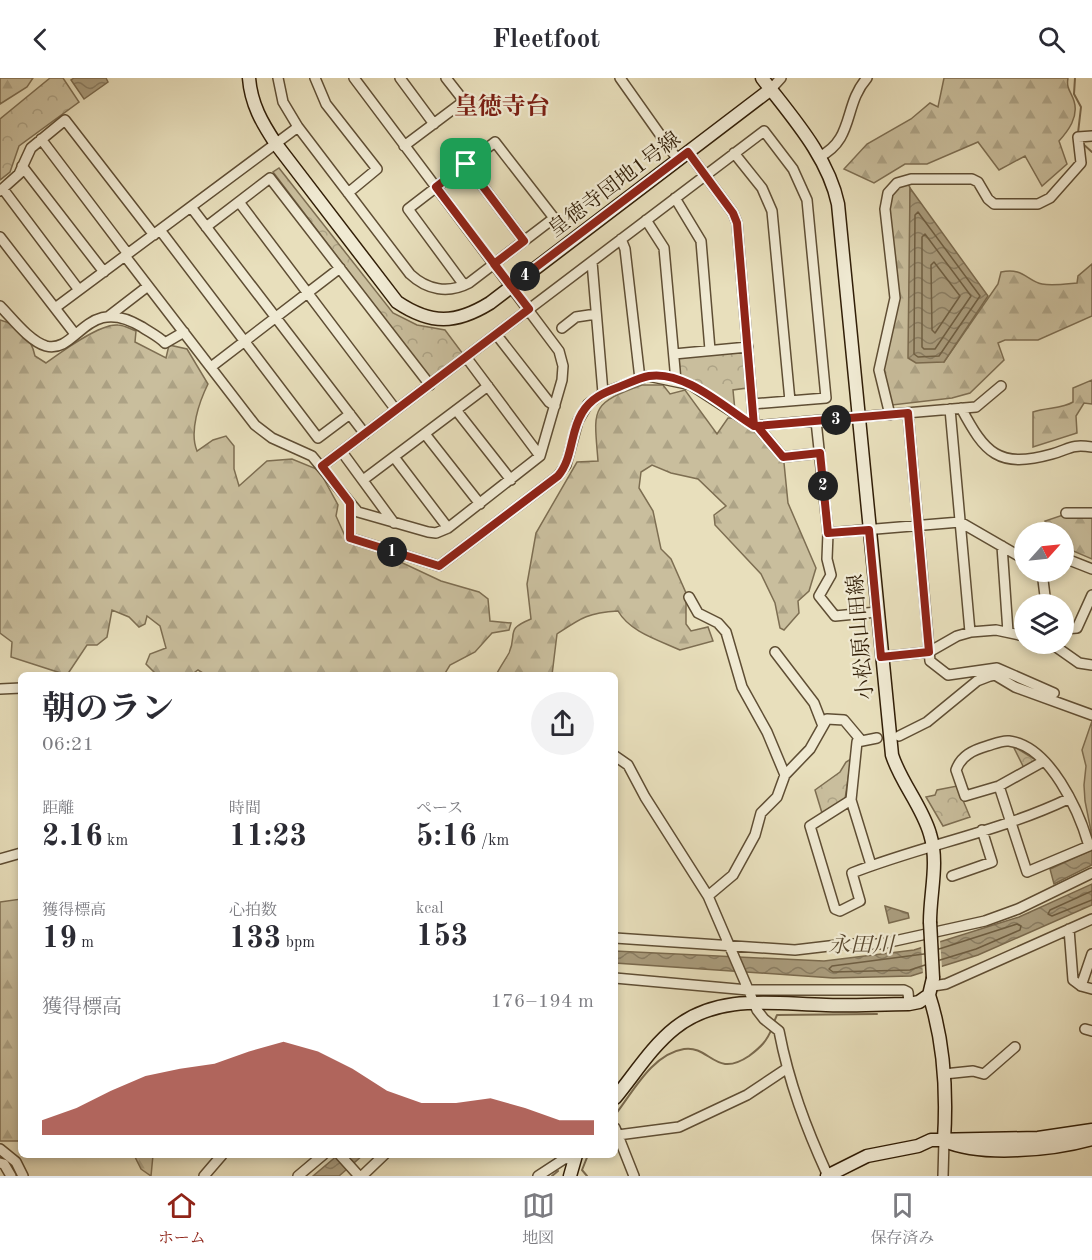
<!DOCTYPE html>
<html lang="ja">
<meta charset="utf-8">
<style>
body{margin:0;font-family:"Old Standard TT","Noto Serif JP",serif;background:#f2f2f3;color:#2b2b33;height:100vh;display:flex;flex-direction:column;font-size:22px;white-space:nowrap}
*{box-sizing:border-box;margin:0}
p{font-size:20px;color:#7c7c81}
.icon{flex:none;width:33px;height:33px;fill:none;stroke:currentColor;stroke-width:2;stroke-linecap:round;stroke-linejoin:round}
.map{position:relative;flex:1;overflow:hidden}
.details{position:absolute;left:18px;top:594px;width:600px;height:486px;display:flex;flex-direction:column;background:#fff;border-radius:9px;box-shadow:0 3px 9px #0003}
.details>*{flex:none}
.needle{width:39px;rotate:63deg}
.buttons{position:absolute;left:1014px;top:444px;display:grid;gap:12px}
.buttons a{display:grid;place-items:center;width:60px;height:60px;border-radius:50%;background:#fff;box-shadow:0 3px 9px #0003;font-size:30px}
.pin{position:absolute;display:grid;place-items:center;width:51px;height:51px;color:#fff;margin:-26px;border-radius:12px;box-shadow:0 3px 9px #0006}
.km{position:absolute;width:30px;height:30px;margin:-15px;border-radius:50%;background:#222;color:#fff;font-size:16px;line-height:30px;text-align:center}
.round{display:grid;place-items:center;flex:none;width:63px;height:63px;border-radius:32px;background:#f2f2f3}
.overview{display:flex;align-items:center;justify-content:space-between;height:102px;padding:0 24px}
h1{font-size:33px;font-weight:700;line-height:45px}
.figures{display:grid;grid-template-columns:repeat(3,1fr);gap:9px;height:102px;padding:6px 24px}
.figures div{display:grid;align-content:center}
.figures b{font-size:30px;font-weight:700}
.figures small{font-size:16px;font-weight:400}
.figures p{font-size:16px}
.chart{height:168px;padding:12px 24px}
.chart p{display:flex;justify-content:space-between}
.chart svg{width:100%;height:108px;margin-top:6px;fill:#8f2418;opacity:.7}
header{display:flex;justify-content:space-between;align-items:center;height:78px;padding:0 24px;background:#fff;font-size:27px;font-weight:700}
.tab-bar{display:flex;justify-content:space-around;align-items:center;height:84px;border-top:2px solid #e1e1e2;background:#fff;font-size:16px;color:#7c7c81}
.tab-bar a{display:grid;justify-items:center;gap:3px}
.tab-bar .on{color:#8f2418}
.map>svg:first-child{display:block}
</style>
<header><svg class="icon" aria-label="back" viewBox="0 0 24 24"><path d="M15 5l-7 7 7 7"/></svg>Fleetfoot<svg class="icon" aria-label="search" viewBox="0 0 24 24"><circle cx="10" cy="10" r="6"/><path d="M15 15l6 6"/></svg></header>
<div class="map">
<svg width="1092" height="1098" viewBox="0 0 1092 1098">
<defs>
<pattern id="forest-firs" width="22" height="20" patternUnits="userSpaceOnUse" patternTransform="scale(1.5)"><rect width="22" height="20" fill="#c9be9d"/><path d="M5 1l3.5 6h-7zM16 11l3.5 6h-7z" fill="#ada386"/></pattern>
<pattern id="park-crowns" width="20" height="18" patternUnits="userSpaceOnUse" patternTransform="scale(1.5)"><rect width="20" height="18" fill="#c9be9d"/><path d="M2 6a3 3 0 1 1 6 0M12 15a3 3 0 1 1 6 0" fill="none" stroke="#ada386"/></pattern>
<pattern id="water-waves" width="16" height="10" patternUnits="userSpaceOnUse" patternTransform="scale(1.5)"><rect width="16" height="10" fill="#aa9d7e"/><path d="M0 5q4-4 8 0t8 0" fill="none" stroke="#8b7f65"/></pattern>
</defs>
<rect width="100%" height="100%" fill="#e8dfbc"/>
<filter id="stains"><feTurbulence type="fractalNoise" baseFrequency=".00333" numOctaves="4"/><feColorMatrix values="0 0 0 0 .2 0 0 0 0 .09 0 0 0 0 .02 0 0 0 .5 -.17"/></filter>
<radialGradient id="worn" r=".72"><stop offset=".6" stop-color="#630" stop-opacity="0"/><stop offset="1" stop-color="#630" stop-opacity=".3"/></radialGradient>
<!-- forest -->
<path fill="url(#forest-firs)" stroke="#7d6e52" stroke-width="1.5" d="M0,0h33l-6,9 -27,17z
M944,0h124c-2,11 3,13 6,23 5,16 -6,30 -15,40l8,23 -25,22 -17,-30 -26,14 -21,-28 -51,22h-22l-31,19 -30,-14 23,-25 44,-25 19,-16 8,4z
M905,98l5,12v122l34,52 54,-78 3,-12c22,-5 26,9 41,12 10,2 24,0 35,-1l1,-7 14,-12v52l-54,24h-33l-7,3 6,17 -34,33 -18,5 -60,7 -11,-35 14,-74 -7,-84 5,-30z
M0,242c19,5 31,17 35,36l11,7c15,-11 54,-40 72,-38 6,0 12,4 18,6l-1,11 31,16 3,-13 18,4 21,35c-9,18 -19,48 -11,67l16,-11 13,-4 8,10v23l5,17 28,-25 25,-2 27,11 19,35 -2,11 9,20 96,45 38,11 9,7 2,22 21,2 -2,7 -17,3 -17,19 -25,13 -6,10h-238l-8,-5 -7,5h-34l-11,-11 4,-10 16,-6 -6,-22 -13,-10 -2,8 -6,3 -10,-10 -17,-7 -5,27 -10,8h-10l-20,30 -56,-18 1,-15 -12,-9z
M1092,302v24l-8,-1 -8,13 1,17 -44,14v-35c14,-5 29,-3 40,-10v-14z
M642,307h21l7,9 15,-4 32,44 11,-16h8l14,9 34,36 4,40 28,65 -7,23 -11,10 1,12 -15,17 -4,-2 -5,-25 -14,-29 -46,-49 -1,-10 12,-9 -28,-27 -27,-6 -19,-8 -11,7 -2,16 14,23 8,38 10,10 15,34v31l5,7 17,-4 5,14 -33,9c-22,-10 -50,-18 -62,-39 -31,2 -37,7 -61,23l-5,41h-56c4,-8 9,-15 13,-22 9,-20 -5,-23 22,-34l-4,-35 9,-51 41,-71 21,-1c-4,-52 -9,-57 44,-76z
M1092,434v47l-28,-12v-15h-10l-9,-11 24,-8z
M1092,643v115l-7,-35 -1,-16 2,-19 -4,-16z
M21,821v242h-21v-239z
M134,1077h19l-2,21 -10,-7z"/>
<!-- park -->
<path fill="url(#park-crowns)" stroke="#7d6e52" stroke-width="1.5" d="M50,0h13l16,24 -60,44 -9,26 -10,8v-61z
M279,90l114,145 24,12 28,5 18,24 -33,25 -157,-207z
M742,273l3,2 2,35 -14,2 2,21 -31,-23 -24,-11 -1,-20z
M1013,668l23,14 -1,3 -11,5z
M851,681l-6,40 -23,14 -7,-23 25,-18 6,-10z
M957,708l13,31 -27,9 -17,-29 9,-2 2,-5z"/>
<!-- water -->
<path fill="url(#water-waves)" stroke="#7a6a4e" stroke-width="1.5" d="M74,0h32l2,4 -24,17 -13,-19z
M910,110l78,108 -44,66 -28,1 -8,-5z
M1092,772v15l-38,19 -4,-15z
M1092,806v21l-114,50 -67,21 -78,2 -218,-15v-12l209,10 90,-11 105,-33z
M885,828l23,7 1,5 -20,5z
M338,1077h25l-24,21h-26z"/>
<!-- pier -->
<path fill="#e8dfbc" d="M940,861l2,30 -19,6 -2,-30z"/>
<g fill="none" stroke-linecap="round" stroke-linejoin="round">
<!-- shore -->
<path stroke="#6e5e42" stroke-width="1.5" d="M918,134l62,84 -41,60 -21,1 -4,-3 1,-139z
M925,156l46,62 -36,53h-11l-2,-2v-110z
M934,184l26,34 -25,37 -3,-3 -1,-65z
M1092,813l-42,19 -2,4 4,2 40,-16
M939,871l78,-25 4,2 -1,4 -44,19 -36,11
M924,876l-92,12 -3,3 4,3 77,-2 15,-5"/>
<!-- stream -->
<path stroke="#7a6a4e" stroke-width="2" d="M1075,0l-1,16 7,13 -3,26
M1082,65l10,9
M774,944l3,-7 100,-1
M615,1037c18,-23 37,-61 69,-66 26,-4 31,30 65,7 12,-9 18,-15 23,-28
M7,1084l9,9
M552,1098l6,-5
M587,1098l-5,-6 6,-15"/>
<!-- street casing -->
<g stroke="#5f4e34" stroke-width="12">
<path id="street" d="M278,0l5,24 15,25 112,147c17,16 38,20 59,9l85,-65 -59,-76 -87,67 56,76
M315,0l11,26 51,65 -29,24
M400,0l34,46
M620,0l58,82
M771,11l10,-11
M41,61l87,115
M404,68l60,-45 -18,-23
M688,74l45,61 4,10 17,203
M734,75l28,35 10,23 18,190
M819,79c36,-18 24,-52 48,-79
M466,86l58,77
M22,88l82,106
M3,111l76,101
M0,113l19,-17 12,-26 34,-28 89,115
M675,120l26,43 9,109
M239,124l157,208
M191,129l174,227
M646,142l18,28 12,133
M206,149l64,-49 160,207
M160,152l158,208 32,-24
M0,159l75,97
M621,161l4,10 15,130
M125,178l130,169 17,13 40,18 46,56 70,20 8,1 12,-5 92,-72 22,-76 1,-14 -4,-15 -205,-273
M592,184l11,131
M0,228c12,12 29,35 46,40 32,8 40,-53 96,-19 7,5 16,9 23,16l19,-11
M55,230l243,-181
M109,238l39,-30
M562,250l14,-11 20,-3
M496,256l53,68 6,4
M674,276l74,-7
M466,279l74,99
M211,289l129,-99
M961,330c24,45 37,61 91,46 18,-5 18,-10 40,-7
M950,331l20,223
M456,332l55,70
M908,335l22,248 18,14 49,-7 57,25
M890,337l-11,-45 16,-72 -10,-89 3,-16 9,-10 14,-4h61l6,3 10,17 6,5h44l12,-6 31,-35 -3,-26 14,-1
M816,343l12,112 -1,26 4,16 -12,21 16,20 42,-4
M757,348l26,31 37,-4
M425,356l55,70
M342,374l52,71
M394,379l54,71
M322,388l442,-335 29,38 14,31 19,198 -74,6
M363,402l125,-94
M350,425v35l89,28 119,-90 8,-11 12,-44 10,-17 15,-11 45,-17 43,9 63,41 222,-19 25,-21
M1066,435h26
M828,455l132,-11 64,37
M1002,468l6,86
M1064,480l28,11
M1042,494l4,32
M689,519l9,16 20,10 8,9 16,55 25,45 18,43 -8,22 -16,16 -6,22 -22,40 -25,21
M1064,551l13,-1 15,-33
M1052,566l27,19 13,2
M775,574l39,51 9,23
M881,579l48,-5 28,-16 14,-4 25,-2 28,6
M0,611l21,-1
M899,658l28,-14 50,-41 13,-5 5,-1 20,12 77,28
M615,678l13,9 17,32 63,99 49,114 7,9 15,12c10,52 27,97 49,145
M785,697l25,-26 17,-30 17,1 16,19
M999,708l28,86 62,-26c-10,-35 -39,-100 -80,-105 -7,-1 -15,3 -22,5 -14,4 -26,10 -31,24l9,26 34,-10 45,-25
M851,722l-41,26 25,83 5,2 20,-10 -8,-28c71,-28 147,-41 216,-74
M0,781l21,-6
M871,787l-20,-65 6,-58 20,-4
M952,798l40,-14 -10,-32
M1069,851l4,51 8,6 11,3
M615,860l180,12 51,-6h35l104,-23 33,-12 74,-36
M615,900l133,12h156l4,2 1,12
M933,908l13,-2 146,-65
M1081,908l11,-32
M1085,951l7,2
M944,996l29,-3 11,3 31,-27
M615,1050l19,48
M618,1057l61,-8 68,-32 39,-26
M0,1071l16,13 7,14
M340,1077l19,21
M0,1085l4,1 7,12
M204,1098l18,-21
M298,1098l25,-21
M362,1098l22,-21
M538,1098l26,-17 11,-1
M943,1098l1,-36"/>
</g>
<!-- secondary casing -->
<g stroke="#311e07" stroke-width="15">
<path id="secondary" d="M249,0c2,26 13,45 27,66l121,158c34,23 59,22 93,1l281,-214
M762,0c29,38 66,78 76,126l54,551c9,28 30,51 38,79 9,29 0,58 0,88
M929,917c15,46 18,97 15,145
M615,1020c19,-23 37,-52 60,-70 44,-35 99,-24 151,-23 27,1 55,-1 83,-1l10,-2 10,-7 4,-17
M945,1063c37,16 108,9 147,-2
M570,1098l6,-21
M827,1098l40,-20 51,-10 13,-6 107,-2 54,-8"/>
</g>
<!-- street -->
<use href="#street" stroke="#f0ead3" stroke-width="9"/>
<!-- secondary -->
<use href="#secondary" stroke="#f0ead3" stroke-width="12"/>
<!-- secondary-bridge casing -->
<g stroke="#311e07" stroke-width="15" stroke-linecap="butt">
<path id="secondary-bridge" d="M930,844l3,56"/>
</g>
<!-- secondary-bridge -->
<use href="#secondary-bridge" stroke="#f0ead3" stroke-width="12"/>
</g>
<g fill="none" stroke-linecap="round" stroke-linejoin="round">
<!-- route casing -->
<g stroke="#fff" stroke-width="12">
<path id="route" d="M466,86l58,77 -30,23 35,45 -207,157 28,37v35l89,28 119,-90c15,-17 12,-44 24,-63 9,-15 21,-20 37,-26 10,-4 20,-9 30,-11 36,-6 77,33 105,50h3l26,31 37,-4 8,80 41,-3 12,127 48,-5 -21,-239 -151,13h-3l-17,-203 -4,-10 -45,-61 -177,134 -75,-99 30,-23"/>
</g>
<!-- route -->
<use href="#route" stroke="#8f2418" stroke-width="8"/>
</g>
<g text-anchor="middle" stroke-width="4.5" stroke-linejoin="round" paint-order="stroke">
<!-- street labels -->
<g font-size="21" fill="#311e07" stroke="#f0ead3">
<text transform="translate(614 106) rotate(-37)" y="7">皇徳寺団地1号線</text>
<text transform="translate(860 559) rotate(-95)" y="7">小松原山田線</text>
</g>
<!-- water labels -->
<g font-size="22" font-style="italic" fill="#5b4a31" stroke="#f0ead3">
<text x="861" y="874">永田川</text>
</g>
<!-- quarter labels -->
<g font-size="24" font-weight="bold" fill="#7a1f14" stroke="#f0ead3">
<text x="502" y="36">皇徳寺台</text>
</g>
</g>
<rect width="100%" height="100%" filter="url(#stains)"/>
<rect width="100%" height="100%" fill="url(#worn)"/>
</svg>
<div class="buttons">
<a><svg class="needle" viewBox="-14 -14 28 28"><path d="M0-13l5 13h-10z" fill="#e53935"/><path d="M0 13l5-13h-10z" fill="#7c7c81"/></svg></a>
<a><svg class="icon" aria-label="layers" viewBox="0 0 24 24"><path d="M12 4l9 5-9 5-9-5zM3 14l9 5 9-5"/></svg></a>
</div>
<div class="pin" style="left:466px;top:86px;background:#1e9e55"><svg class="icon" aria-label="arrive" viewBox="0 0 24 24"><path d="M6 21V4h12l-3 4 3 4H6"/></svg></div>
<b class="km" style="left:392px;top:474px">1</b>
<b class="km" style="left:823px;top:408px">2</b>
<b class="km" style="left:836px;top:342px">3</b>
<b class="km" style="left:525px;top:198px">4</b>
<section class="details">
<div class="overview"><div><h1>朝のラン</h1><p>06:21</p></div><a class="round"><svg class="icon" aria-label="share" viewBox="0 0 24 24"><path d="M12 15V3M7 8l5-5 5 5M5 13v7h14v-7"/></svg></a></div>
<div class="figures">
<div><p>距離</p><b>2.16<small> km</small></b></div>
<div><p>時間</p><b>11:23</b></div>
<div><p>ペース</p><b>5:16<small> /km</small></b></div>
</div>
<div class="figures">
<div><p>獲得標高</p><b>19<small> m</small></b></div>
<div><p>心拍数</p><b>133<small> bpm</small></b></div>
<div><p>kcal</p><b>153</b></div>
</div>
<div class="chart"><p><span>獲得標高</span>176–194 m</p>
<svg viewBox="0 0 160 44" preserveAspectRatio="none"><path d="M0 44V38L10 33L20 26L30 20L40 17L50 15L60 10L70 6L80 10L90 17L100 26L110 31L120 31L130 29L140 33L150 38L160 38V44z"/></svg>
</div>
</section>
</div>
<nav class="tab-bar">
<a class="on"><svg class="icon" aria-label="home" viewBox="0 0 24 24"><path d="M3 11l9-7 9 7M6 9v11h12V9"/></svg>ホーム</a>
<a><svg class="icon" aria-label="map" viewBox="0 0 24 24"><path d="M3 6l6-2 6 2 6-2v14l-6 2-6-2-6 2zM9 4v14M15 6v14"/></svg>地図</a>
<a><svg class="icon" aria-label="saved" viewBox="0 0 24 24"><path d="M7 4h10v16l-5-4-5 4z"/></svg>保存済み</a>
</nav>
